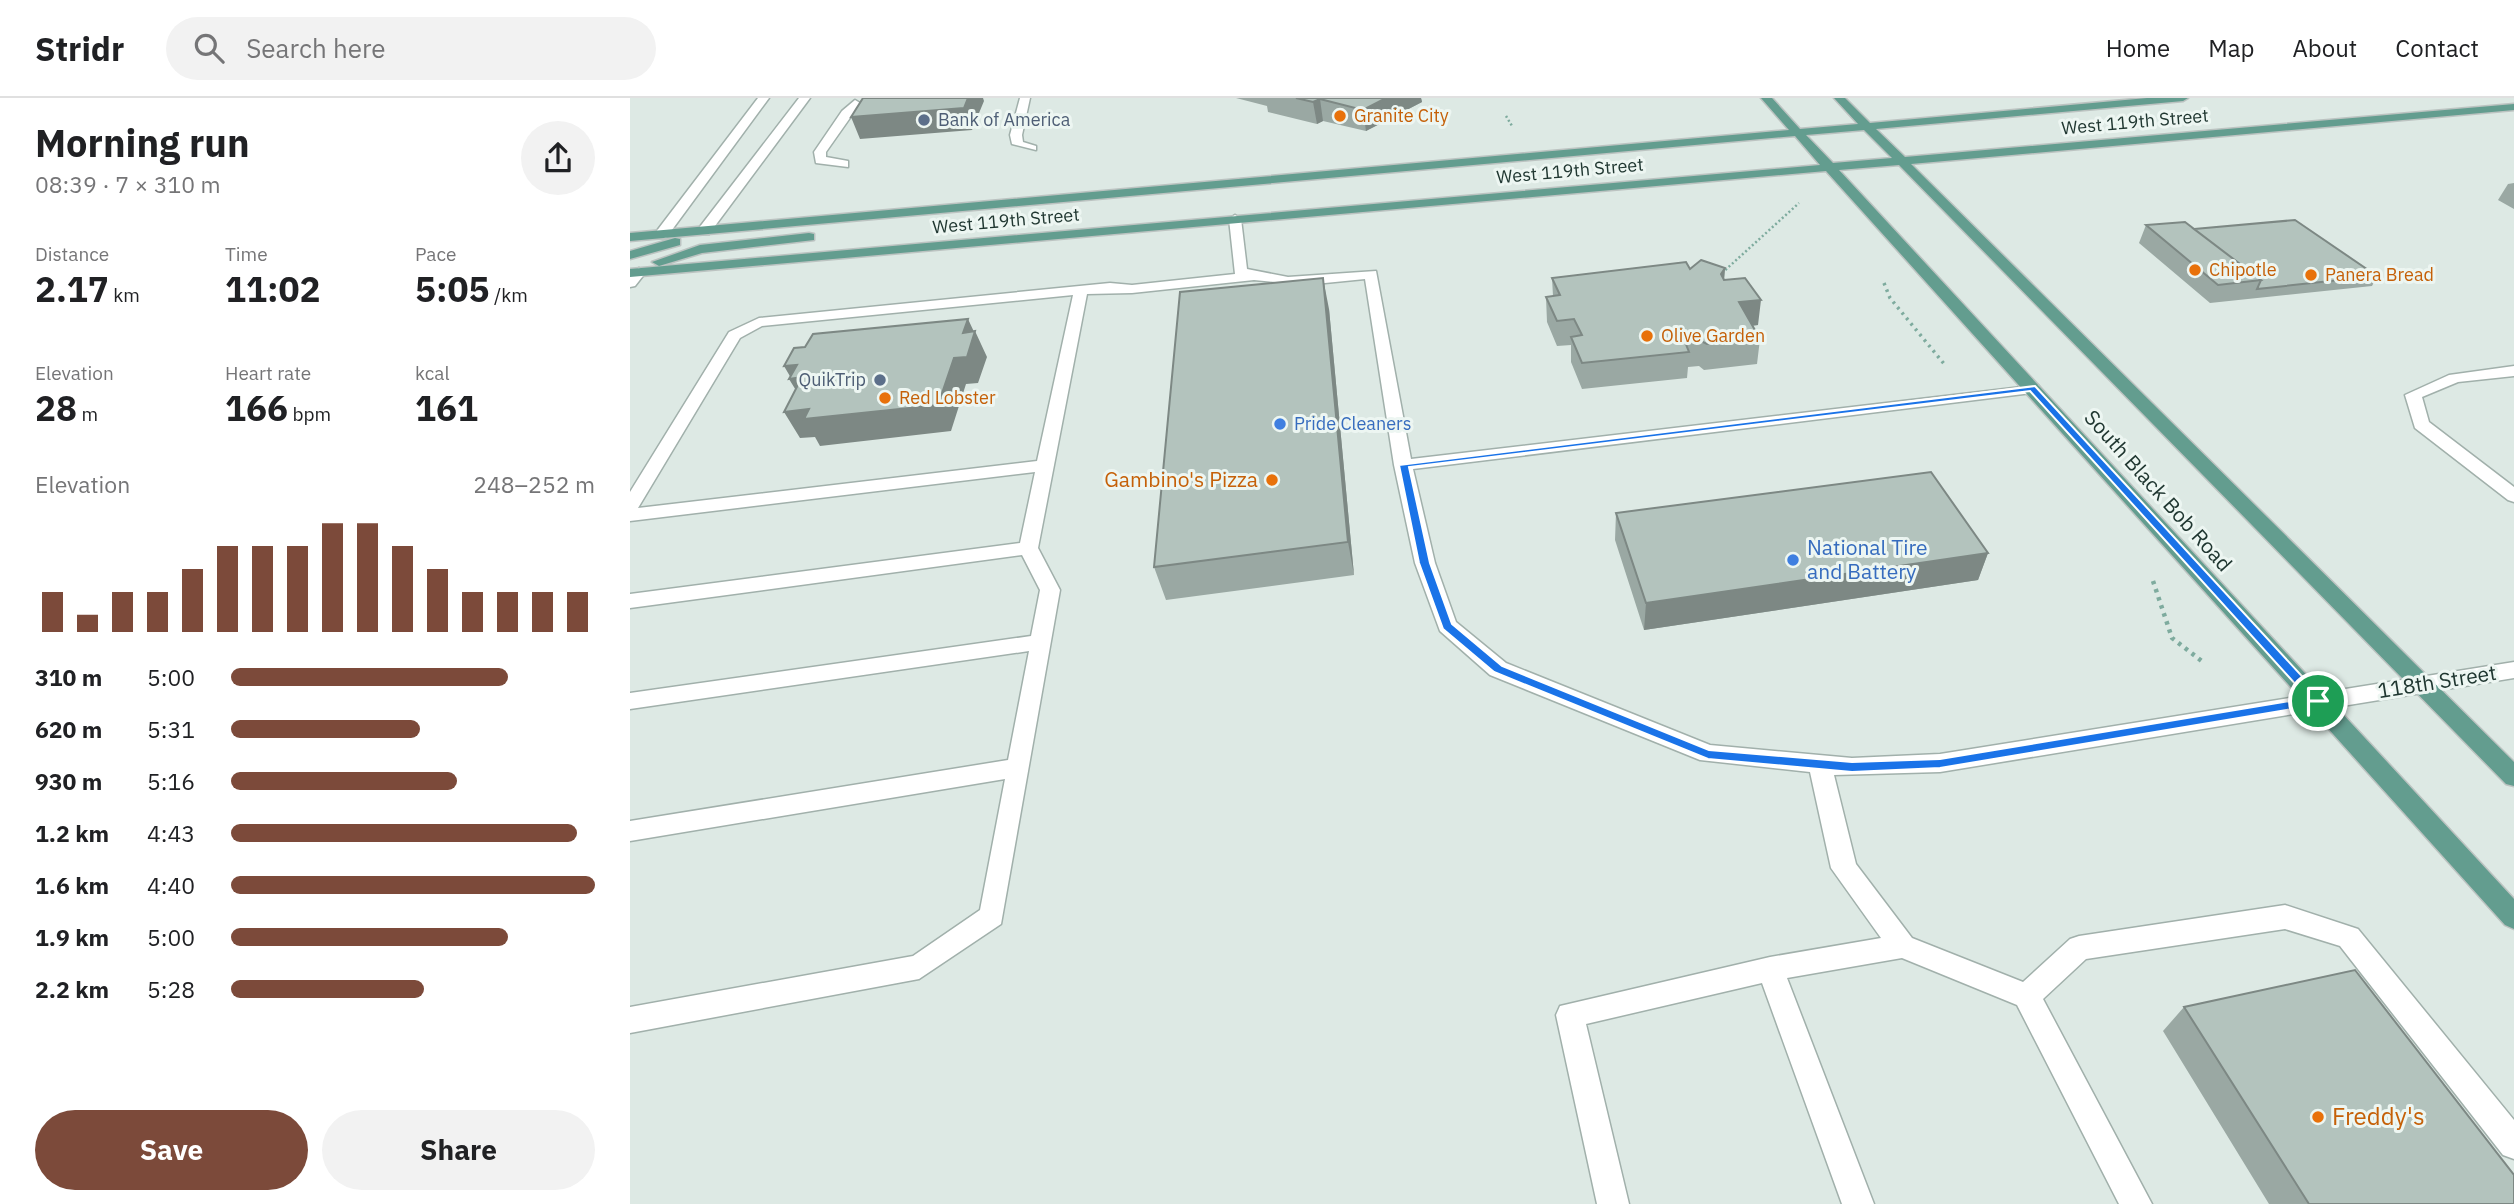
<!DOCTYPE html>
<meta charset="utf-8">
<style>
body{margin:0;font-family:"IBM Plex Sans",sans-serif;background:#f2f2f2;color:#202124;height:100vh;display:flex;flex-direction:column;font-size:26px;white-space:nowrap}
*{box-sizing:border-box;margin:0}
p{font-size:23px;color:#757577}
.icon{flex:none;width:38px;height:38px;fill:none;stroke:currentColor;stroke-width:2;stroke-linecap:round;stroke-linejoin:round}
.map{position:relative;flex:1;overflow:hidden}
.sheet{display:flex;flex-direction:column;background:#fff;width:630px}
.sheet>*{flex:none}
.pin{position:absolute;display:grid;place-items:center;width:60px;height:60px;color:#fff;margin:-30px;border:4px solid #fff;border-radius:50%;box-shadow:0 2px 7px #0007}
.round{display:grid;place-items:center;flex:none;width:74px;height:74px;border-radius:37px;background:#f2f2f2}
.summary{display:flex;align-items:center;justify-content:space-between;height:119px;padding:0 35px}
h1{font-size:38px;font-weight:700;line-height:52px}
.metrics{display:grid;grid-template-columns:repeat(3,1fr);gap:10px;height:119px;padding:7px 35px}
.metrics div{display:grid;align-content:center}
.metrics b{font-size:35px;font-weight:700}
.metrics small{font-size:19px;font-weight:400}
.metrics p{font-size:19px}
.chart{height:196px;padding:14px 35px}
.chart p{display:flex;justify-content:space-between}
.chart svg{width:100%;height:126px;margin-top:7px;stroke:#7c4a3a;stroke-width:6}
.action{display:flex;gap:14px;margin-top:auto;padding:14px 35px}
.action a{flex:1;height:80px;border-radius:42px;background:#7c4a3a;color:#fff;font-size:28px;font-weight:700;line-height:80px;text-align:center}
.action a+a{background:#f2f2f2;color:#202124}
ul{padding:0 35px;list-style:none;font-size:23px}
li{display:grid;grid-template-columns:112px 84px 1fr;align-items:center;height:52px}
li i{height:18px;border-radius:9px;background:#7c4a3a}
header{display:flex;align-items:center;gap:42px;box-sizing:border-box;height:98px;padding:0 35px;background:#fff;border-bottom:2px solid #e0e0e0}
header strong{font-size:33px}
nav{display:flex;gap:38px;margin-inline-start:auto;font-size:24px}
.search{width:490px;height:63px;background:#f2f2f2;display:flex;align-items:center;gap:18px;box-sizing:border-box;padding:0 24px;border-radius:38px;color:#757577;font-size:26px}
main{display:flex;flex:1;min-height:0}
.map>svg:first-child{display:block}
</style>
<header>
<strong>Stridr</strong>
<div class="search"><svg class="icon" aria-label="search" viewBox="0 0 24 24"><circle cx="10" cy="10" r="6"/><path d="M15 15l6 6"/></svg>Search here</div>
<nav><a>Home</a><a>Map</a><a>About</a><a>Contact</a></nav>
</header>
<main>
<section class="sheet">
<div class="summary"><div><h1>Morning run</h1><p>08:39 · 7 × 310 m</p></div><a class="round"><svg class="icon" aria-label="share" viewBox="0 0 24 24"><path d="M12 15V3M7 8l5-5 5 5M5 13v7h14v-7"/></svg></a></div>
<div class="metrics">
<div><p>Distance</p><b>2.17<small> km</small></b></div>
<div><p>Time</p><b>11:02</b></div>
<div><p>Pace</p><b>5:05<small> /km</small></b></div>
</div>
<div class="metrics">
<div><p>Elevation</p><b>28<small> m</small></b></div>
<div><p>Heart rate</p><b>166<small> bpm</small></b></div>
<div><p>kcal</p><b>161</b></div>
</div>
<div class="chart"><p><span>Elevation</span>248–252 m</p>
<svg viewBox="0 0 160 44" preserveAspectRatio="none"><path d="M5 44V30M15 44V38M25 44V30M35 44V30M45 44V22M55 44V14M65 44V14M75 44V14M85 44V6M95 44V6M105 44V14M115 44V22M125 44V30M135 44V30M145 44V30M155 44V30"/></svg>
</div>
<ul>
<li><b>310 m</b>5:00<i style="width:76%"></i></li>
<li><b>620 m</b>5:31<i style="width:52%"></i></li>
<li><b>930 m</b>5:16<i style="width:62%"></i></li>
<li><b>1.2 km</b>4:43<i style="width:95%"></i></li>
<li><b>1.6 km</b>4:40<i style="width:100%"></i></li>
<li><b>1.9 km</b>5:00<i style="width:76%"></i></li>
<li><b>2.2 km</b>5:28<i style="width:53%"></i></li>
</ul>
<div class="action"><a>Save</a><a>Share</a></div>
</section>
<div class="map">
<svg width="1884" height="1106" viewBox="0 0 1884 1106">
<rect width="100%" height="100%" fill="#dde9e4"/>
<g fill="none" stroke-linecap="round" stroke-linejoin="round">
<!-- minor casing -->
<g stroke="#a1b0ab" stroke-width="3">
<path id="minor" d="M128,0h11l-103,140h-10v-6z
M169,0h11l-101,136h-10v-6z
M390,0h10l-8,37 1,7 13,4v4l-24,-6 -2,-9z
M225,2l5,3 -2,4 25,-6 5,3 -36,11 -26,37v5l22,4v6l-32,-4 -2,-11 28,-41z
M605,117l6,4 6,50 41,8 88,-6 35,188 627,-74 2,3 -8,5 -619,76 22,94 21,59 50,41 204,82 142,13 88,-4 574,-92v16l-574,94 -106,3 22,89 56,74 111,44 47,-43 9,-3 206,-31 73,24 156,191v39l-11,-4 -163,-209 -55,-17 -199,30 -43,40 109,205h-33l-102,-199 -115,-47 -115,20 87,226h-32l-80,-221 -176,41 43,180h-32l-41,-189 4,-9 210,-49 111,-19 -50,-70 -21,-96 -110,-12 -210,-85 -50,-44 -25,-68 -21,-98 -29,-186 -60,6 -51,-5 -122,13 -45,1 -49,254 22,42 -59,334 -82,55 -289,54v-26l283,-51 67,-46 25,-131 -375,62v-20l378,-61 21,-109 -399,58v-16l401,-57 9,-46 -18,-35 -392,53v-14l390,-51 15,-71 -405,49v-29l99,-160 30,-14 351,-35 22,2 103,-11 -6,-55zM443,197l-36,166 -399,47 102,-170 22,-12z
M9,170l7,4 -11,14 -5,1v-13z
M1884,268v10l-56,6 -36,15 7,25 85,65v15l-6,-2 -93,-72 -10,-33 44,-20z"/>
</g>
<!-- major casing -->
<g stroke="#bcc3c1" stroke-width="3">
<path id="major" d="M1131,0h11l28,31 58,-5 -24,-26h11l25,25 277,-25h41l-5,3 -307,28 29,28 609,-53v6l-603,54 603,598v24l-8,-2 -607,-619 -60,5 675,729v30l-9,-4 -679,-754 -1196,106v-8l1190,-104 -25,-29 -1165,105v-8l1159,-103zM1234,32l28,28 -59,5 -27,-28z
M179,135l5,1v6l-112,13 -43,13 -7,-4 48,-17z
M45,140l5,1v6l-50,14v-8z"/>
</g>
<!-- path-far2 -->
<path stroke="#7eab9e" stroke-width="2.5" stroke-dasharray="2 2.5" stroke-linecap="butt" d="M876,18l6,10
M1092,175l77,-70"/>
<!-- path-far1 -->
<path stroke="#7eab9e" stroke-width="3.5" stroke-dasharray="2.5 4.5" stroke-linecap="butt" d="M1254,185l6,15 55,67"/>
<!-- path -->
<path stroke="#7eab9e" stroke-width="4.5" stroke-dasharray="3.5 5" stroke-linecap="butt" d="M1523,483l19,57 31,24"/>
<!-- minor -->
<use href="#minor" fill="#fff" fill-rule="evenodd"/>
<!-- major -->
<use href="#major" fill="#639d8f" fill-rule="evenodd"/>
</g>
<!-- wall -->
<path fill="#9aa8a3" d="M606,0h185l1,4 -56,29 -43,-10 -6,3 -49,-12 -1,-6z
M1884,85v26l-16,-9 10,-16z
M1516,127l48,4 183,47 -5,10 -162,17 -71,-60z
M1095,170l-1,12 34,45 -6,1 8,13 -3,25 -53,6 -5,-4 -11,1 -1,11 -105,11 -11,-27v-17l-14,1 -10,-24 -1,-25 7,-1 -1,-18z
M699,211l25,266 -188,25 -12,-33z
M986,415l372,40 -10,27 -334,50 -29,-90z
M1554,909l330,197h-245l-106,-173z"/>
<!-- shaded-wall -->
<path fill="#7d8884" d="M338,0h15l1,3 -12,29 -112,9 -9,-22z
M756,0h35l1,4 -56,29 -3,-21z
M690,1l3,22 -6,3 -4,-22z
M1095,170l-2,24 -2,-18z
M693,180l6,31 25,266 -6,-33z
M1131,202l-3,25 -23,2 4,-25z
M338,221l7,15v-3l12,26 -9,26 -12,1 -15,47 -131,15 -5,-9 -15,1 -16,-26 179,-79z
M167,267l20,38 -12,2 -16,-26 2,-1 -7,-12z
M1358,455l-10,27 -334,50 2,-27z"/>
<!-- building -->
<path fill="#b3c3bd" stroke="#7d8884" stroke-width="2" d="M233,0h105l-4,10 -113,9z
M666,0h90l-23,12 -43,-11 -7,3z
M1665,122l82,56 -120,13 4,-9 -67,-51z
M1555,124l76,58 -43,5 -72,-60z
M1071,162l24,8 -4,6 3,6 21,-2 16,22 -22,2 21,37 -53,5 -6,-3 -16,1 4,10 -107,11 -11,-26 11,-2 -8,-16 -17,2 -11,-24 14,-2 -8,-17 134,-16 4,7z
M693,180l25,264 -194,25 26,-275z
M338,221l-5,14 12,-2 -8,26 -13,1 -16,47 -134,14 5,-10 -25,3 18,-35 -13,2 8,-14 -13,1 10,-18 11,-1 8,-13z
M1301,374l57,81 -342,50 -30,-90z
M1725,872l159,205v29h-205l-125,-197z"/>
<!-- route -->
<path fill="#1a73e8" stroke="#fff" stroke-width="2" fill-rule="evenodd" d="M1405,288l287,312v6l-382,64 -88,4 -144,-13 -214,-87 -51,-43 -24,-66 -20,-98zM1400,293l278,307 -368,61 -88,3 -143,-12 -207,-84 -50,-42 -22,-61 -21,-96z"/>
<!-- markers -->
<g fill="#e8710a" stroke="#edf6f2" stroke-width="2.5">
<circle cx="710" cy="18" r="7"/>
<circle cx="1565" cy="172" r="7"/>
<circle cx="1681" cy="177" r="7"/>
<circle cx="1017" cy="238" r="7"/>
<circle cx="255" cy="300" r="7"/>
<circle cx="642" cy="382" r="7"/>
<circle cx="1688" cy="1019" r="7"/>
</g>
<g fill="#5c6f8a" stroke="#edf6f2" stroke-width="2.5">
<circle cx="294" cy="22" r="7"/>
<circle cx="250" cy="282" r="7"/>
</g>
<g fill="#3f7fe0" stroke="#edf6f2" stroke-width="2.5">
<circle cx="650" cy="326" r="7"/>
<circle cx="1163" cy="462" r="7"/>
</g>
<g text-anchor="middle" stroke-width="6" stroke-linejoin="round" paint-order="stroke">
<!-- far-food labels -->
<g font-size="18" fill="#c56008" stroke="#edf6f2" text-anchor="start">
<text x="724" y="24">Granite City</text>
<text x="1579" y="178">Chipotle</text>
<text x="1695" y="183">Panera Bread</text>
<text x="1031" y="244">Olive Garden</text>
<text x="269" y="306">Red Lobster</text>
</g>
<!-- far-service labels -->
<g font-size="18" fill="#4e5e75" stroke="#edf6f2" text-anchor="start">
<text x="308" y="28">Bank of America</text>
<text x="236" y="288" text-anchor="end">QuikTrip</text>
</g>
<!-- far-street labels -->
<g font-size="18" fill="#203731" stroke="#edf6f2">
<text transform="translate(1505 24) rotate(-5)" y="6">West 119th Street</text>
<text transform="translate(940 73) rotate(-5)" y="6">West 119th Street</text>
<text transform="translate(376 123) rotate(-5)" y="6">West 119th Street</text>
</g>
<!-- far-shop labels -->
<g font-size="18" fill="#366cbe" stroke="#edf6f2" text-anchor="start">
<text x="664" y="332">Pride Cleaners</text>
</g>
<!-- food labels -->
<g font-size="21" fill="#c56008" stroke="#edf6f2" text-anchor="end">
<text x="628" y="389">Gambino's Pizza</text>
</g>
<!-- street labels -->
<g font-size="21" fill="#203731" stroke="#edf6f2">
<text transform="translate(1528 393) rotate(48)" y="7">South Black Bob Road</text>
<text transform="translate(1807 584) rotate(-9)" y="7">118th Street</text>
</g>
<!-- shop labels -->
<g font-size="21" fill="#366cbe" stroke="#edf6f2" text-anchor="start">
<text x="1177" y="457">National Tire<tspan x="1177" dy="24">and Battery</tspan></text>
</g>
<!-- near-food labels -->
<g font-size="24" fill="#c56008" stroke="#edf6f2" text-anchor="start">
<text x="1702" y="1027">Freddy's</text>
</g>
</g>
</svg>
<div class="pin" style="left:1688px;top:603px;background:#1e9e55"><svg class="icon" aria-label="arrive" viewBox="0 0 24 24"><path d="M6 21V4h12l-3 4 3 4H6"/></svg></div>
</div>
</main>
